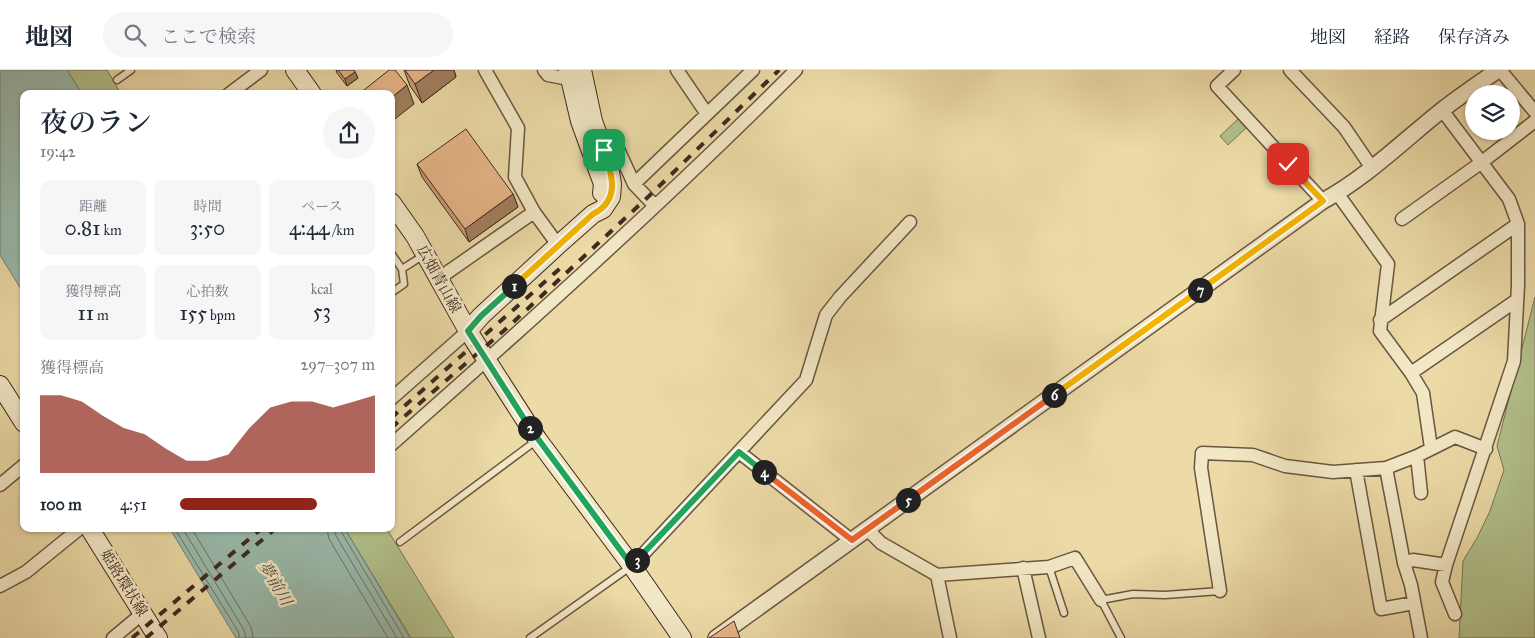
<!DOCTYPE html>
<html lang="ja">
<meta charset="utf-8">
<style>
body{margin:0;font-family:"IM FELL Great Primer","Noto Serif JP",serif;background:#f6f6f7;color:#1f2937;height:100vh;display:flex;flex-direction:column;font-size:19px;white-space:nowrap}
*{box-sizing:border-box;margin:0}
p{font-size:16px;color:#747a83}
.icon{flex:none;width:28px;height:28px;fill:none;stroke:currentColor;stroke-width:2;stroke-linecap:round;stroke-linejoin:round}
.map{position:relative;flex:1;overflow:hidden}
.drawer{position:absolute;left:20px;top:20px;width:375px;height:442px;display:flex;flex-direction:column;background:#fff;border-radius:10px;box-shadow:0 1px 4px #0004}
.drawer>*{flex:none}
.controls{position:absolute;left:1465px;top:15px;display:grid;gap:10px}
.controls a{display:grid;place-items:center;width:55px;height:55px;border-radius:50%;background:#fff;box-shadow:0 1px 4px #0004;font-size:25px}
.pin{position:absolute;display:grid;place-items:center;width:42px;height:42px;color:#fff;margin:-21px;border-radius:10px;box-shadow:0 2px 8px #0006}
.km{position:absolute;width:25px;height:25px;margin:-12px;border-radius:50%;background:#222;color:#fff;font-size:14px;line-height:25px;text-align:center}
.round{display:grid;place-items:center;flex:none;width:52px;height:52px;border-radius:26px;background:#f6f6f7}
.summary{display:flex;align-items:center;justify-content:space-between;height:85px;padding:0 20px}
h1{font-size:28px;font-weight:600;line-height:38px}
.stats{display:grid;grid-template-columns:repeat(3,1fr);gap:8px;height:85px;padding:5px 20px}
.stats div{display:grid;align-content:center;border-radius:10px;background:#f6f6f7;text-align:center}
.stats b{font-size:21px;font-weight:600}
.stats small{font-size:14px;font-weight:400}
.stats p{font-size:14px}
.chart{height:140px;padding:10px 20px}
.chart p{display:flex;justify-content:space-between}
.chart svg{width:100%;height:90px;margin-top:5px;fill:#8f2418;opacity:.7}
ul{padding:0 20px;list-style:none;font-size:16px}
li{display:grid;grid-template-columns:80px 60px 1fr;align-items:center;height:38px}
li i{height:12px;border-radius:6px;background:#8f2418}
header{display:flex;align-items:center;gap:30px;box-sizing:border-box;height:70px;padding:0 25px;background:#fff;border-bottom:1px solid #e0e1e3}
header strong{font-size:24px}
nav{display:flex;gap:28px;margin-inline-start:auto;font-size:18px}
.search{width:350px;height:45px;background:#f6f6f7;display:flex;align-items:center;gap:12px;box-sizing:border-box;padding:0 18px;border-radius:28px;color:#747a83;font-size:19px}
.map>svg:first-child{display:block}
</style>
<header>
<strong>地図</strong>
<div class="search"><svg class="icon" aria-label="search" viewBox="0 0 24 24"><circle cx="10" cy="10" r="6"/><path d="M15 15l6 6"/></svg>ここで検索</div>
<nav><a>地図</a><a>経路</a><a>保存済み</a></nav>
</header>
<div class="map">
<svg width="1535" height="568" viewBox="0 0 1535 568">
<rect width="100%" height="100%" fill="#ecdba7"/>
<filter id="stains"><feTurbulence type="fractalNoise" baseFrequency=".004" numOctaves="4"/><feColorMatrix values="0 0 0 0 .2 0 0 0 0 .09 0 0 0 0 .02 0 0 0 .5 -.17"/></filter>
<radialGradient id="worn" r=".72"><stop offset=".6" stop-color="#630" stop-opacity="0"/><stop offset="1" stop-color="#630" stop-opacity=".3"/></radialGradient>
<!-- green -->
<path fill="#b2c18c" stroke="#787556" d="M67,0h40l14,24h-39z
M1238,49l8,9 -18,17 -8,-9z
M1535,227v341h-76l4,-77 14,-23 13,-27 14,-41 -7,-24z
M345,459h42l67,109h-43z"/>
<!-- water -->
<path fill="#99baac" stroke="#748074" d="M0,0h67l15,24h-58v200l-24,-39z
M170,459h175l65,109h-174z"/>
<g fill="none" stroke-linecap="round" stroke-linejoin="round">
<!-- shore -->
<path stroke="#6b7266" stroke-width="1" d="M175,459l64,104v5
M183,459l61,101 2,8
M192,459l59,98 2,11
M327,459l2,10 59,99
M335,459l1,7 61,102
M341,459l1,4 62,105"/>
<!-- service casing -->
<g stroke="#695642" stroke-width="9">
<path id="service" d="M117,10l14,-10
M391,183l11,16 2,15 -13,9
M402,199l22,-14
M400,472l137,-102
M1049,497l15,46
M530,568l100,-71
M1121,568l-20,-38 32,-6 32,1 55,-4"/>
</g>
<!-- minor casing -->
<g stroke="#695642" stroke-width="15">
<path id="minor" d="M485,0l33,58 -3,49 19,35 24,33
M544,0l4,5 21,4
M677,0l30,44
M1234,0l-17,16 106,115
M1290,0l54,57 28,41
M1500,0l35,42
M229,24l32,-24
M603,78l8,-3 7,4 16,35 21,22
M634,114l119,-114
M1337,123l51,71 -8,67 31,42 12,20 8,55
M1402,149l80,-57 53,-41
M438,209l96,-67
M1380,250l138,-96
M1411,303l106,-73
M391,329l77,-68
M391,375c138,-122 275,-245 405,-375
M739,382l112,88
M1417,386l4,37
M1386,398l18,95 7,22 10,53
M1356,400l25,139 33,-6
M0,415l24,-20
M867,459l14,14 56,32 112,-8 26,-9 26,42
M1404,493l9,-3 33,5 68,-204 4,-76v-61l-9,-25 -67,-89
M1446,495l-4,17 13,32
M632,496l174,-186 20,-65 14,-18 70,-75
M1023,498l16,70
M937,505l13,63
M0,516l26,-14 53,-43
M1220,521l-19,-123 1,-15 51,2 32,11 48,6 53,-4 31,-12 38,-19 31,12
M113,568l30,-25"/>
</g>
<!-- tertiary casing -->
<g stroke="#695642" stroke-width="18">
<path id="tertiary" d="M716,568l607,-437c44,-24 80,-60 119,-91 18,-14 37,-27 56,-40"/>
</g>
<!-- secondary casing -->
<g stroke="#3d2921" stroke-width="20">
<path id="secondary" d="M295,0l17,24
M568,0l12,51 23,63 -1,9
M391,132l24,34 53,95 70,109 94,126 50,72
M468,261l13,-15 77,-71 35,-31 10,-5 8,-12 1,-13 -3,-18 -16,-45 -11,-51
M0,315l24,38
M90,459l68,109"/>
</g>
<!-- service -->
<use href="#service" stroke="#f3e8c6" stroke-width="6"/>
<!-- minor -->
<use href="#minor" stroke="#f3e8c6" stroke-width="12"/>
<!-- tertiary -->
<use href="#tertiary" stroke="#f3e8c6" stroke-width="15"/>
<!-- secondary -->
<use href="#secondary" stroke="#f3e8c6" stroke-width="18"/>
<!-- rail -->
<path stroke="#3d2921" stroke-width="4" stroke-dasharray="9 9" stroke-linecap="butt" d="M391,348l174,-154
M391,358l117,-101 141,-131 130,-126
M132,568l129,-109
M146,568l129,-109"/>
</g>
<!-- wall -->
<path fill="#c79d74" stroke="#3d2921" d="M336,0h18l4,8 -11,8 -10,-13z
M404,0h50l2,7 -34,26 -12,-17z
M417,94l96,30 5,13 -49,35 -47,-65z"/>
<!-- shaded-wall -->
<path fill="#a27f5e" stroke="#3d2921" d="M434,0h20l2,7 -34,26 -7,-19z
M355,2l3,6 -11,8 -2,-7z
M407,15l7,19 -23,18v-24z
M513,124l5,13 -49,35 -4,-13z"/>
<!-- building -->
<path fill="#e7b687" stroke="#3d2921" d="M338,0h16l1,2 -10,7z
M389,0h6l12,15 -16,13v-4h-32z
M405,0h29l-19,14z
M466,59l47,65 -48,35 -48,-65z
M734,551l6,17h-31z"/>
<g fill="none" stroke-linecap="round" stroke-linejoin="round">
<!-- split-1 casing -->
<g stroke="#fff" stroke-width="10">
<path id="split-1" d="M514,216l79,-72c28,-14 19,-40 11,-64"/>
</g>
<!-- split-2 casing -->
<g stroke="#fff" stroke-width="10">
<path id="split-2" d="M514,216l-33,30 -13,15 62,97"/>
</g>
<!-- split-3 casing -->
<g stroke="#fff" stroke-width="10">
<path id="split-3" d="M530,358l102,138 5,-6"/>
</g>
<!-- split-4 casing -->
<g stroke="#fff" stroke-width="10">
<path id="split-4" d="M637,490l102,-108 25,20"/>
</g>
<!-- split-5 casing -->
<g stroke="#fff" stroke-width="10">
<path id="split-5" d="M764,402l88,68 56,-40"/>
</g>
<!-- split-6 casing -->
<g stroke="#fff" stroke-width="10">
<path id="split-6" d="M908,430l146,-105"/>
</g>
<!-- split-7 casing -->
<g stroke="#fff" stroke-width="10">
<path id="split-7" d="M1054,325l146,-105"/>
</g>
<!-- split-8 casing -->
<g stroke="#fff" stroke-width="10">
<path id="split-8" d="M1200,220l123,-89 -35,-37"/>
</g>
<!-- split-1 -->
<use href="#split-1" stroke="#f5b400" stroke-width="6"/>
<!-- split-2 -->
<use href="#split-2" stroke="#22a559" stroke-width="6"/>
<!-- split-3 -->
<use href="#split-3" stroke="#22a559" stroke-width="6"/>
<!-- split-4 -->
<use href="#split-4" stroke="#22a559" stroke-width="6"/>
<!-- split-5 -->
<use href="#split-5" stroke="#f0652b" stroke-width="6"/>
<!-- split-6 -->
<use href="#split-6" stroke="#f0652b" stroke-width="6"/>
<!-- split-7 -->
<use href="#split-7" stroke="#f5b400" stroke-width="6"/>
<!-- split-8 -->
<use href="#split-8" stroke="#f5b400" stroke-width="6"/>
</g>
<g text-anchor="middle" stroke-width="5" stroke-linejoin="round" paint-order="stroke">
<!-- street labels -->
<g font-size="15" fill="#3d2921" stroke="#f3e8c6">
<text transform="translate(439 209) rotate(61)" y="5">広畑青山線</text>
<text transform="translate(124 513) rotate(58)" y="5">姫路環状線</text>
</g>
<!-- water labels -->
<g font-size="16" font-style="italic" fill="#544d44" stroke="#f3e8c6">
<text transform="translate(276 513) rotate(59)" y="6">夢前川</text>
</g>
</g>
<rect width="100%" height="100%" filter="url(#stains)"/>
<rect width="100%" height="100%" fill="url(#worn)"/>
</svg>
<div class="controls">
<a><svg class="icon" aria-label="layers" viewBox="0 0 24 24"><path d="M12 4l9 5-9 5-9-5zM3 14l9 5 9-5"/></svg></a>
</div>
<div class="pin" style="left:604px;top:80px;background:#1e9e55"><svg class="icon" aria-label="arrive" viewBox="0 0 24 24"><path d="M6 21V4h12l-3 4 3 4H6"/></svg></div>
<div class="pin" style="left:1288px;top:94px;background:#d93025"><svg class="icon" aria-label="check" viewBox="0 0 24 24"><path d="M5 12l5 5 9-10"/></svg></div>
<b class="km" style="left:514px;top:216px">1</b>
<b class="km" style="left:530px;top:358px">2</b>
<b class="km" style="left:637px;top:490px">3</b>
<b class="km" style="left:764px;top:402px">4</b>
<b class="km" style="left:908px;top:430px">5</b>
<b class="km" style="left:1054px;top:325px">6</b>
<b class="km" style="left:1200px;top:220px">7</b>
<section class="drawer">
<div class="summary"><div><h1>夜のラン</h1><p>19:42</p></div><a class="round"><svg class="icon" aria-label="share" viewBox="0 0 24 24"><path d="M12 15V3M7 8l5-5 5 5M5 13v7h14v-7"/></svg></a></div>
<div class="stats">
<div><p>距離</p><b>0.81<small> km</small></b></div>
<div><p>時間</p><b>3:50</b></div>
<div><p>ペース</p><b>4:44<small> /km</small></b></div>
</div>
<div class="stats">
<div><p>獲得標高</p><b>11<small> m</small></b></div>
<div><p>心拍数</p><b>155<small> bpm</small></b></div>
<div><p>kcal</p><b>53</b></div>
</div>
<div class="chart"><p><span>獲得標高</span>297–307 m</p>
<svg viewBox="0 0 160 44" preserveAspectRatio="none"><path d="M0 44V6L10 6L20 9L30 16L40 22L50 25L60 32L70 38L80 38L90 35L100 22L110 12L120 9L130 9L140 12L150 9L160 6V44z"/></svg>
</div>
<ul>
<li><b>100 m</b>4:51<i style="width:70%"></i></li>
</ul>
</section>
</div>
